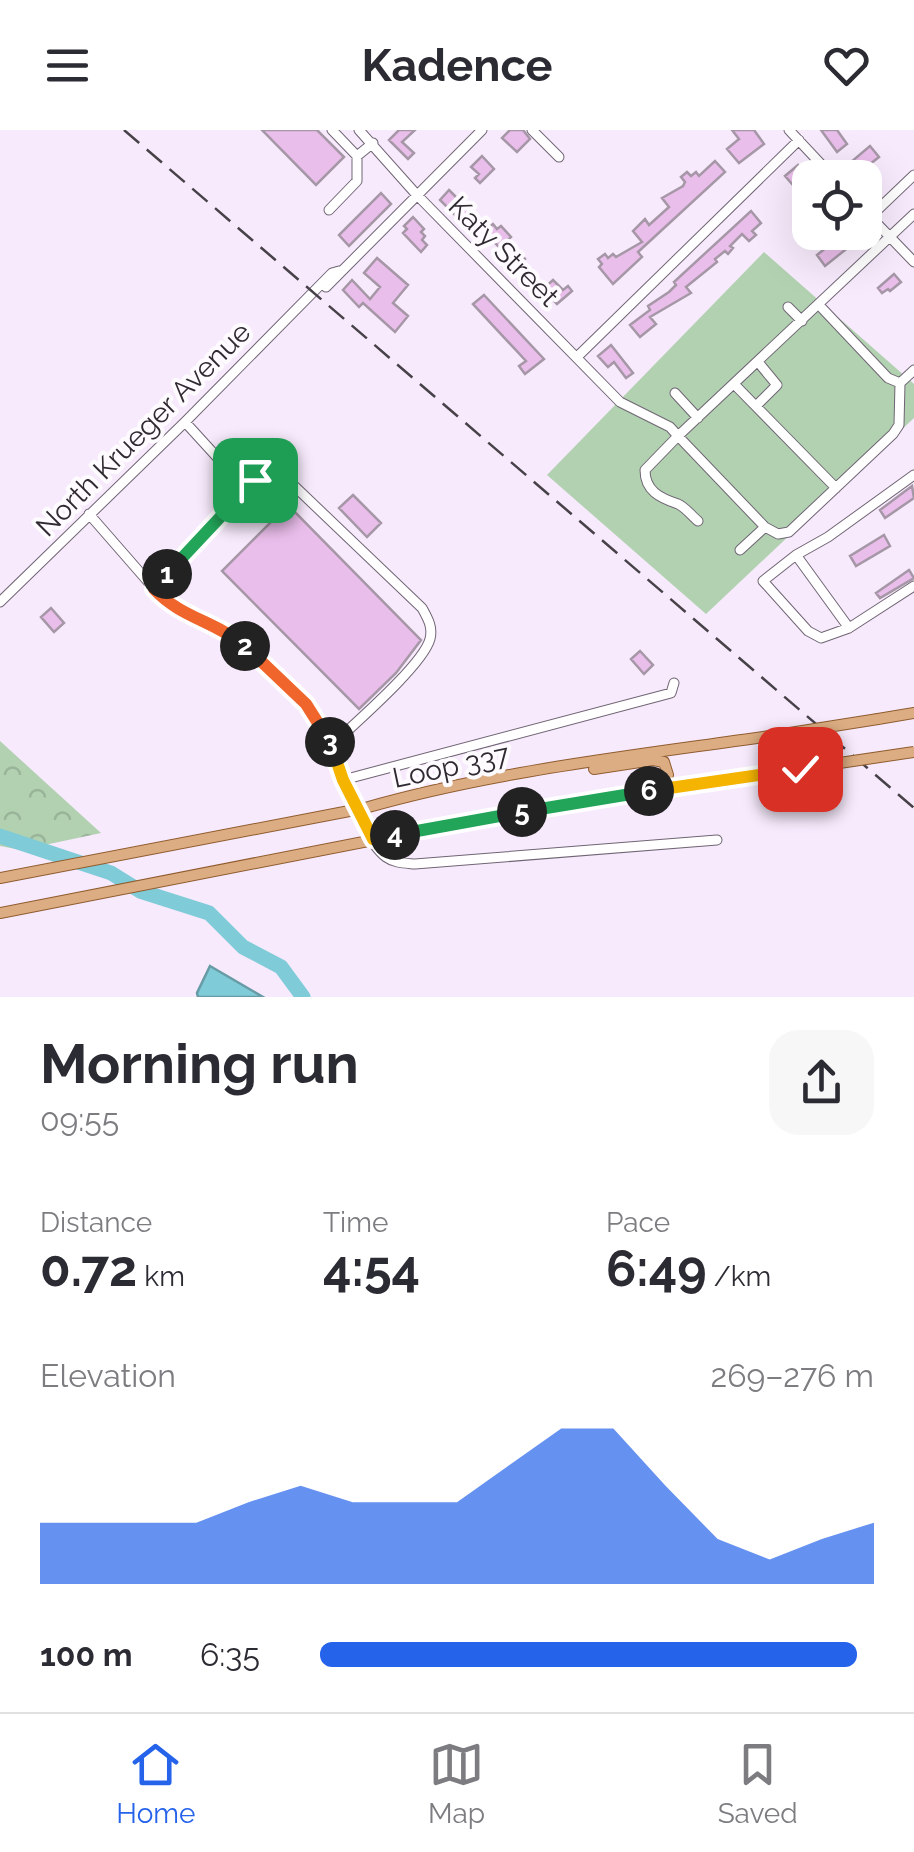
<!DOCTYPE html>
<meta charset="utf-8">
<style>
body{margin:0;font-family:Raleway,sans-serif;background:#f7f7f7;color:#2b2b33;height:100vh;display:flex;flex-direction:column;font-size:38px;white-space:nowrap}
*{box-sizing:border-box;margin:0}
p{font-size:32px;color:#7c7c81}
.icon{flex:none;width:55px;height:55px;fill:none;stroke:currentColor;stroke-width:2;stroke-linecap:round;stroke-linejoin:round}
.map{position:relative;height:867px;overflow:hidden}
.panel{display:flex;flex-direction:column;background:#fff;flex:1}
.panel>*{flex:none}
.controls{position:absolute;left:792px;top:30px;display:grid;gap:20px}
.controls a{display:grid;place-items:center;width:90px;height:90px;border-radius:20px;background:#fff;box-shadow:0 10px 40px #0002;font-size:50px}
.pin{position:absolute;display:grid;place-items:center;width:85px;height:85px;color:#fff;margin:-42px;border-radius:20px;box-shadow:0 5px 15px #0006}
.km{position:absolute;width:50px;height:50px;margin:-25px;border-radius:50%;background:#222;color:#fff;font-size:28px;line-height:50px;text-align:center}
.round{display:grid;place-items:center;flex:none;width:105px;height:105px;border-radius:30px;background:#f7f7f7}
.head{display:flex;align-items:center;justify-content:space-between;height:170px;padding:0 40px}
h1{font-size:55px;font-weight:700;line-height:75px}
.metrics{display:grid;grid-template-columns:repeat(3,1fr);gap:15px;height:170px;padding:10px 40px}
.metrics div{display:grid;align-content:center}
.metrics b{font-size:50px;font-weight:700}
.metrics small{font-size:28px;font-weight:400}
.metrics p{font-size:28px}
.chart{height:280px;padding:20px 40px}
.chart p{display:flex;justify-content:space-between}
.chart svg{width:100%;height:180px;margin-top:10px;fill:#2563eb;opacity:.7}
ul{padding:0 40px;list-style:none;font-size:32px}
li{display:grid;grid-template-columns:160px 120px 1fr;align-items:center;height:75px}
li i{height:25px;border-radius:12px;background:#2563eb}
header{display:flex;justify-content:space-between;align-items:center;height:130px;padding:0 40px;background:#fff;font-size:45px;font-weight:700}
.dock{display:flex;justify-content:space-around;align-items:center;height:140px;border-top:2px solid #e1e1e2;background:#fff;font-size:28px;color:#7c7c81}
.dock a{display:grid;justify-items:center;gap:5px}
.dock .on{color:#2563eb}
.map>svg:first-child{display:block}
</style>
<header><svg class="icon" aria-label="menu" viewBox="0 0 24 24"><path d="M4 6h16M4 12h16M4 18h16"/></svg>Kadence<svg class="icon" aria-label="heart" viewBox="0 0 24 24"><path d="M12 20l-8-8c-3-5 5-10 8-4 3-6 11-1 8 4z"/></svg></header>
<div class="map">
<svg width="914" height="867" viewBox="0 0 914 867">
<defs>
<pattern id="forest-crowns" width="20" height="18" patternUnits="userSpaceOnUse" patternTransform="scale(2.5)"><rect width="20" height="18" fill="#b1d1b1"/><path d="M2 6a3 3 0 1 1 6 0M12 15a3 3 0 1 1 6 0" fill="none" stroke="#99b499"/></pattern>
</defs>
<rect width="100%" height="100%" fill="#f7eafc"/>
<!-- green -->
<path fill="#b1d1b1" d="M764,122l150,132v34l-208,196 -159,-139z"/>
<!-- forest -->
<path fill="url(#forest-crowns)" d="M0,611l101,92 -80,17 -21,-4z"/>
<!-- water -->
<path fill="#7fcbd8" stroke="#679ba6" stroke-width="2.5" d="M210,836l53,31h-65l-1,-4z"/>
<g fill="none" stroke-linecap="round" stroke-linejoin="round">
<!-- river -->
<path stroke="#7fcbd8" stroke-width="15" d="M0,706l111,37 29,18 69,22 34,34 38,20 22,30"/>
</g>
<!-- building -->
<path fill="#eabeeb" stroke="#a697a7" stroke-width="2.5" d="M262,0h55l27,27 -28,28z
M399,0h16l-13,12 12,11 -6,6 -19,-19z
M510,0h13l7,9 -13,13 -15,-14z
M732,0h22l10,14 -25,19 -12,-14 12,-10z
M821,0h16l10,14 -10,8z
M870,16l9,11 -19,15 -9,-10z
M482,26l12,13 -14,14 -5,-5 4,-4 -8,-7z
M715,31l10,11 -87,80 4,5 -29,27 -14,-17 3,-3 -4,-5 7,-5 3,4 5,-4 3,3 26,-15 -9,-11 12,-12 4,6 20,-18 -7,-9 21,-12 2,-4 -4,-5 6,-5 4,4 5,-4 3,4z
M798,35l6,7 -5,4 11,13 -5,10 -20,-23z
M449,60l22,22 -10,9 -21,-21z
M381,63l10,11 -42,42 -10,-11z
M751,81l10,12 -9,8 4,4 -7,6 -7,-7 -12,12 3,2 -5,6 -3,-3 -10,8 2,3 -31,25 5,6 -41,24 6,7 -16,13 -10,-12 20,-15 -2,-4 21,-14 7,-7 -2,-3z
M413,87l11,12 -3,3 4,4 -3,4 5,5 -6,7 -18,-19 4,-4 -3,-3z
M493,94l4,5 4,-3 10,11 -3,3 17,19 -7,7 -34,-34z
M842,105l8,11 -25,20 -8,-11z
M377,128l31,27 -15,18 15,13 -13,16 -32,-29 -4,4 -16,-17 9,-10 18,19 10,-12 -16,-14z
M894,144l7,8 -11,9 -2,-2 -6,4 -4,-5z
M553,150l10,10 5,-4 4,5 -15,13 -14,-15z
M484,165l60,64 -19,15 -6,-8 7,-5 -53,-57z
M611,215l22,28 -7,5 -12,-16 -6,5 -10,-11z
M912,356l2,12 -29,20 -5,-8z
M353,365l28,28 -14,14 -28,-29z
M288,375l133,135 -25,33 -37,36 -137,-138z
M884,405l6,11 -34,20 -6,-10z
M909,440l5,8 -34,20 -4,-5z
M51,478l13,15 -10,9 -13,-15z
M640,521l13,14 -9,9 -13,-15z"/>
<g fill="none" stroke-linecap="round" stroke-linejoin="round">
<!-- minor casing -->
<g stroke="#706574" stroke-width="11">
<path id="minor" d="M332,0l25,26 16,-13
M359,0l57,64 204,208 50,25 8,9 -33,34c0,21 15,28 33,34 7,3 14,12 20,17
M532,0l27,27
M789,0l45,48
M329,80l28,-29v-25
M865,81l49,51
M914,84l-236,222 87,91 13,7 11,-2 104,-98 6,-9 1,-42 14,-13
M870,87l44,-42
M326,157l156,-157
M819,175l69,73 12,5
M788,177l14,14
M577,227l222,-217
M734,254l102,104
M675,263l23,25
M756,276l21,-21 -19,-23
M185,292l61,67
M914,345l-86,62 -32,18 -33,26 45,50 13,7 28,-10 65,-42
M89,384l75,86c18,15 40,18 61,30 35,19 81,70 101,104 17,29 32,102 60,123 8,6 18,6 29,7l302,-24
M740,420l25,-23
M796,425l53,73
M154,459l101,-109 16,-9 17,9 134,128c6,11 11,19 8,31 -7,26 -76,85 -99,107
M0,472l185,-180 147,-149 7,-2
M343,650l328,-87 3,-10"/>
</g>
<!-- major casing -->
<g stroke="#905c2f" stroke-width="12">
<path id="major" d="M878,589l36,-6
M594,639l59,-9 11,2 4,13 -9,7 -11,3
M0,748l365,-70c133,-38 275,-53 412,-73
M0,783l481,-94 318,-50"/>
</g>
<!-- minor -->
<use href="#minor" stroke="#fff" stroke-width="9"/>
<!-- major -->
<use href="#major" stroke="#dcad82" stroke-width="10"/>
<!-- rail -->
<path stroke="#474148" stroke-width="2.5" stroke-dasharray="20 10" stroke-linecap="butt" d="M124,0l790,678"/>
<!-- major-bridge casing -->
<g stroke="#905c2f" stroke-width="12" stroke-linecap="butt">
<path id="major-bridge" d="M777,605l101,-16
M799,639l115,-17"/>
</g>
<!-- major-bridge -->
<use href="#major-bridge" stroke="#dcad82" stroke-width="10"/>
</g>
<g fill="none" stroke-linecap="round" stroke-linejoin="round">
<!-- split-1 casing -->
<g stroke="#fff" stroke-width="20">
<path id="split-1" d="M167,444l88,-94"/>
</g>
<!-- split-2 casing -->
<g stroke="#fff" stroke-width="20">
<path id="split-2" d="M167,444l-13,15c27,29 61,32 91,57"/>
</g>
<!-- split-3 casing -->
<g stroke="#fff" stroke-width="20">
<path id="split-3" d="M245,516l61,58 24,38"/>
</g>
<!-- split-4 casing -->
<g stroke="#fff" stroke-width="20">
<path id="split-4" d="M330,612l13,38 30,59 22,-4"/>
</g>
<!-- split-5 casing -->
<g stroke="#fff" stroke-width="20">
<path id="split-5" d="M395,705l127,-23"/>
</g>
<!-- split-6 casing -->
<g stroke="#fff" stroke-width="20">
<path id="split-6" d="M522,682l127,-21"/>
</g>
<!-- split-7 casing -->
<g stroke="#fff" stroke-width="20">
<path id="split-7" d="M649,661l151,-22"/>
</g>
<!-- split-1 -->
<use href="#split-1" stroke="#22a559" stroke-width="12"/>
<!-- split-2 -->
<use href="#split-2" stroke="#f0652b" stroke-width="12"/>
<!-- split-3 -->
<use href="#split-3" stroke="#f0652b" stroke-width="12"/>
<!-- split-4 -->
<use href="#split-4" stroke="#f5b400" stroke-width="12"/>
<!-- split-5 -->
<use href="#split-5" stroke="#22a559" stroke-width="12"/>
<!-- split-6 -->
<use href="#split-6" stroke="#22a559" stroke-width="12"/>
<!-- split-7 -->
<use href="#split-7" stroke="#f5b400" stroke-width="12"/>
</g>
<g text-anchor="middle" stroke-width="8" stroke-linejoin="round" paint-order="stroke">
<!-- street labels -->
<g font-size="28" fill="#2f2a30" stroke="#fefbff">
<text transform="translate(504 121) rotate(45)" y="10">Katy Street</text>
<text transform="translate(143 299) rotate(-45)" y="10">North Krueger Avenue</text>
<text transform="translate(451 636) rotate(-12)" y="10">Loop 337</text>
</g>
</g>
</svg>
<div class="controls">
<a><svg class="icon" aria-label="locate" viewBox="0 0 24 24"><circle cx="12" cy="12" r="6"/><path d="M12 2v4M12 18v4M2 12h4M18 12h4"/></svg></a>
</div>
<div class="pin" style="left:255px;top:350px;background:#1e9e55"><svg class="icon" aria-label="arrive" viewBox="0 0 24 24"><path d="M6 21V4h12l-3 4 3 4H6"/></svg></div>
<div class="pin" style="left:800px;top:639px;background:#d93025"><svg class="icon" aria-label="check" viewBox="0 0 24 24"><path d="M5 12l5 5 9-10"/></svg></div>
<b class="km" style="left:167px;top:444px">1</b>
<b class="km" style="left:245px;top:516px">2</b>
<b class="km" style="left:330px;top:612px">3</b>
<b class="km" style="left:395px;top:705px">4</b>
<b class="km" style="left:522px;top:682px">5</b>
<b class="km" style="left:649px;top:661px">6</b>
</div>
<section class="panel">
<div class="head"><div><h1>Morning run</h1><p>09:55</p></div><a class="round"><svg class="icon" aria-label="share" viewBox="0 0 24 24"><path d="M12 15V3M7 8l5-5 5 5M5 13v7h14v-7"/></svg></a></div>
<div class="metrics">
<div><p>Distance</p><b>0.72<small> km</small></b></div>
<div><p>Time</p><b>4:54</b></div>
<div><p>Pace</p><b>6:49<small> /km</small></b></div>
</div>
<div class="chart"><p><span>Elevation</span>269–276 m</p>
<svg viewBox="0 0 160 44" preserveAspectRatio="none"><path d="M0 44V29L10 29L20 29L30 29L40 24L50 20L60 24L70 24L80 24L90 15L100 6L110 6L120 20L130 33L140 38L150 33L160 29V44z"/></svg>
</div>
<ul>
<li><b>100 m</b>6:35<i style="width:97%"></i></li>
</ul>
</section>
<nav class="dock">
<a class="on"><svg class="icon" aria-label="home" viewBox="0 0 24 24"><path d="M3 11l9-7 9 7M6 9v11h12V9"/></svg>Home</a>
<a><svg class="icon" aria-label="map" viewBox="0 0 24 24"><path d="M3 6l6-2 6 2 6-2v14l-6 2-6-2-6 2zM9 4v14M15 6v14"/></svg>Map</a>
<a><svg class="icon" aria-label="saved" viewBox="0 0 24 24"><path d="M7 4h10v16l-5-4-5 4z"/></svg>Saved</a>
</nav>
